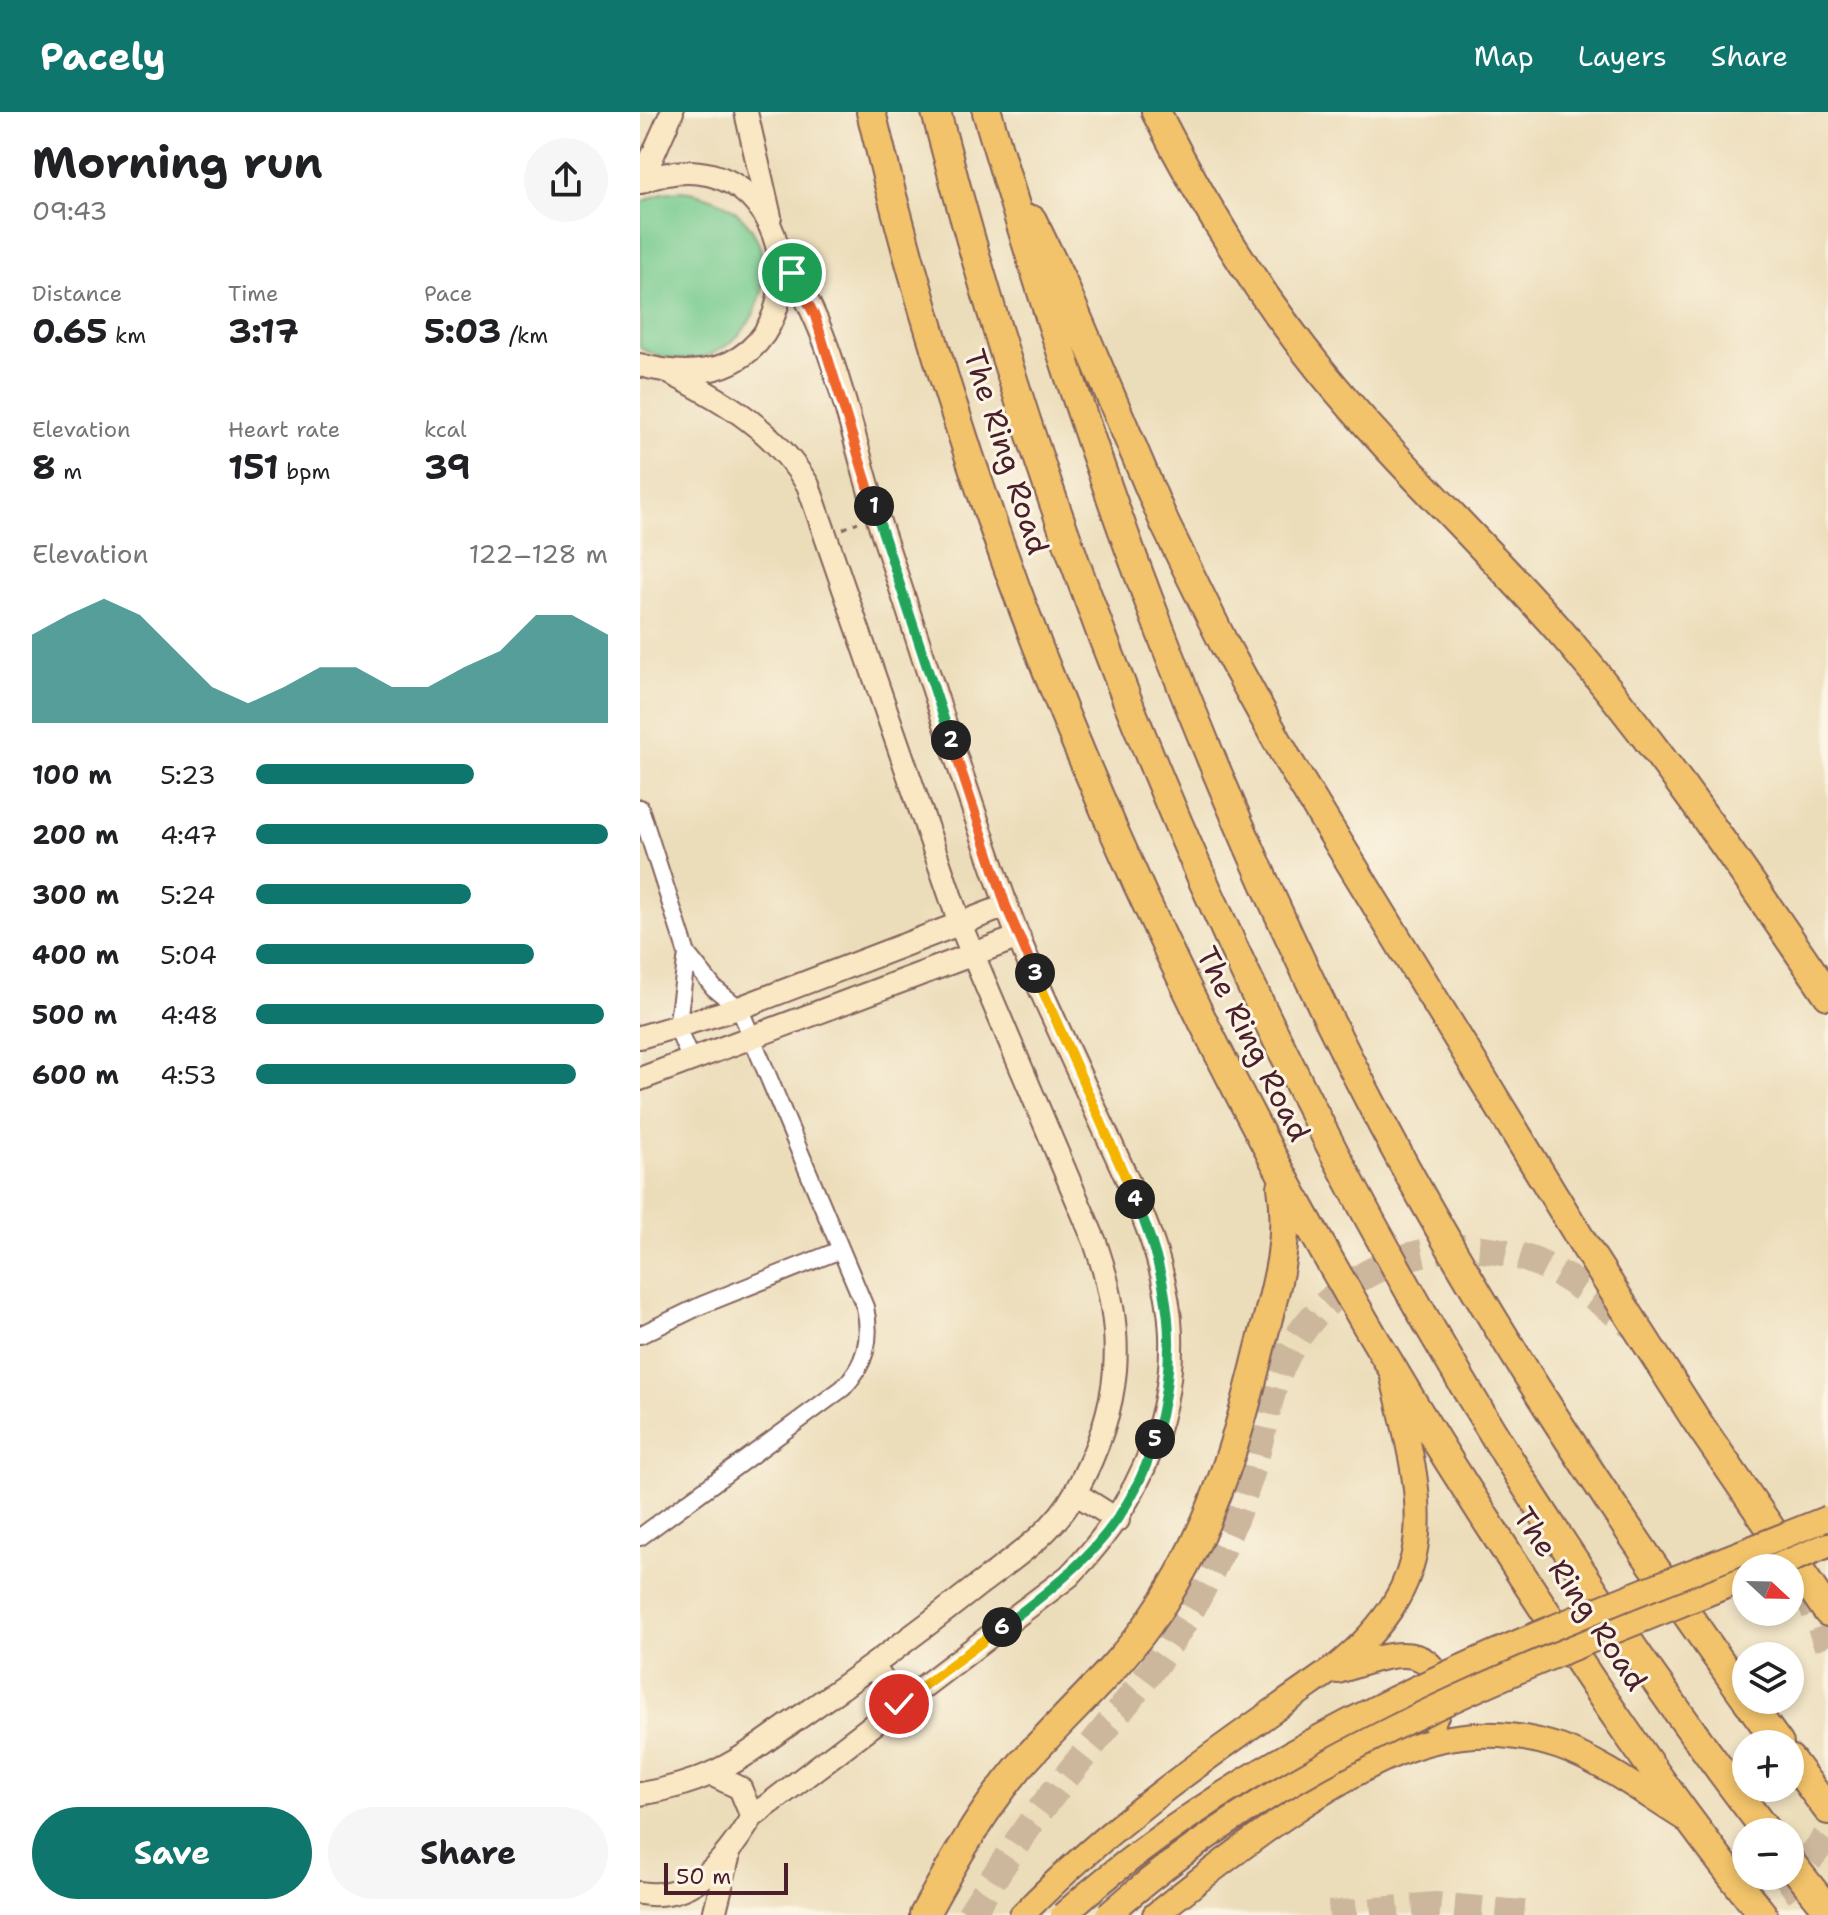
<!DOCTYPE html>
<meta charset="utf-8">
<style>
body{margin:0;font-family:"Shantell Sans",sans-serif;background:#f6f6f6;color:#202124;height:100vh;display:flex;flex-direction:column;font-size:30px;white-space:nowrap}
*{box-sizing:border-box;margin:0}
p{font-size:26px;color:#757577}
.icon{flex:none;width:44px;height:44px;fill:none;stroke:currentColor;stroke-width:2;stroke-linecap:round;stroke-linejoin:round}
.map{position:relative;flex:1;overflow:hidden}
.side{display:flex;flex-direction:column;background:#fff;width:640px}
.side>*{flex:none}
.needle{width:52px;rotate:112deg}
.buttons{position:absolute;left:1092px;top:1442px;display:grid;gap:16px}
.buttons a{display:grid;place-items:center;width:72px;height:72px;border-radius:50%;background:#fff;box-shadow:0 4px 12px #0003;font-size:40px}
.scale{position:absolute;left:24px;bottom:20px;width:124px;box-sizing:border-box;padding-left:8px;border:4px solid #4a1f2b;border-top:0;font-size:22px;line-height:28px;white-space:nowrap;color:#4a1f2b;-webkit-text-stroke:6px #fcf5e5;paint-order:stroke}
.pin{position:absolute;display:grid;place-items:center;width:68px;height:68px;color:#fff;margin:-34px;border:4px solid #fff;border-radius:50%;box-shadow:0 2px 8px #0007}
.km{position:absolute;width:40px;height:40px;margin:-20px;border-radius:50%;background:#222;color:#fff;font-size:22px;line-height:40px;text-align:center}
.round{display:grid;place-items:center;flex:none;width:84px;height:84px;border-radius:42px;background:#f6f6f6}
.summary{display:flex;align-items:center;justify-content:space-between;height:136px;padding:0 32px}
h1{font-size:44px;font-weight:700;line-height:60px}
.stats{display:grid;grid-template-columns:repeat(3,1fr);gap:12px;height:136px;padding:8px 32px}
.stats div{display:grid;align-content:center}
.stats b{font-size:34px;font-weight:700}
.stats small{font-size:22px;font-weight:400}
.stats p{font-size:22px}
.chart{height:224px;padding:16px 32px}
.chart p{display:flex;justify-content:space-between}
.chart svg{width:100%;height:144px;margin-top:8px;fill:#0f766e;opacity:.7}
.cta{display:flex;gap:16px;margin-top:auto;padding:16px 32px}
.cta a{flex:1;height:92px;border-radius:48px;background:#0f766e;color:#fff;font-size:32px;font-weight:700;line-height:92px;text-align:center}
.cta a+a{background:#f6f6f6;color:#202124}
ul{padding:0 32px;list-style:none;font-size:26px}
li{display:grid;grid-template-columns:128px 96px 1fr;align-items:center;height:60px}
li i{height:20px;border-radius:10px;background:#0f766e}
header{display:flex;align-items:center;gap:48px;box-sizing:border-box;height:112px;padding:0 40px;background:#0f766e;color:#fff}
header strong{font-size:38px}
nav{display:flex;gap:44px;margin-inline-start:auto;font-size:28px}
main{display:flex;flex:1;min-height:0}
.map>svg:first-child{display:block}
</style>
<header>
<strong>Pacely</strong>
<nav><a>Map</a><a>Layers</a><a>Share</a></nav>
</header>
<main>
<section class="side">
<div class="summary"><div><h1>Morning run</h1><p>09:43</p></div><a class="round"><svg class="icon" aria-label="share" viewBox="0 0 24 24"><path d="M12 15V3M7 8l5-5 5 5M5 13v7h14v-7"/></svg></a></div>
<div class="stats">
<div><p>Distance</p><b>0.65<small> km</small></b></div>
<div><p>Time</p><b>3:17</b></div>
<div><p>Pace</p><b>5:03<small> /km</small></b></div>
</div>
<div class="stats">
<div><p>Elevation</p><b>8<small> m</small></b></div>
<div><p>Heart rate</p><b>151<small> bpm</small></b></div>
<div><p>kcal</p><b>39</b></div>
</div>
<div class="chart"><p><span>Elevation</span>122–128 m</p>
<svg viewBox="0 0 160 44" preserveAspectRatio="none"><path d="M0 44V17L10 11L20 6L30 11L40 22L50 33L60 38L70 33L80 27L90 27L100 33L110 33L120 27L130 22L140 11L150 11L160 17V44z"/></svg>
</div>
<ul>
<li><b>100 m</b>5:23<i style="width:62%"></i></li>
<li><b>200 m</b>4:47<i style="width:100%"></i></li>
<li><b>300 m</b>5:24<i style="width:61%"></i></li>
<li><b>400 m</b>5:04<i style="width:79%"></i></li>
<li><b>500 m</b>4:48<i style="width:99%"></i></li>
<li><b>600 m</b>4:53<i style="width:91%"></i></li>
</ul>
<div class="cta"><a>Save</a><a>Share</a></div>
</section>
<div class="map">
<svg width="1188" height="1803" viewBox="0 0 1188 1803">
<rect width="100%" height="100%" fill="#fcf5e5"/>
<filter id="ink" filterUnits="userSpaceOnUse"><feTurbulence type="fractalNoise" baseFrequency=".0125" numOctaves="2"/><feDisplacementMap in="SourceGraphic" scale="16" xChannelSelector="R" yChannelSelector="G"/><feConvolveMatrix kernelMatrix="1 2 1 2 8 2 1 2 1" color-interpolation-filters="sRGB"/></filter>
<filter id="wash" filterUnits="userSpaceOnUse"><feTurbulence type="fractalNoise" baseFrequency=".006" numOctaves="4" result="noise"/><feDisplacementMap in="SourceGraphic" scale="32" xChannelSelector="R" yChannelSelector="G"/><feGaussianBlur stdDeviation="1.8" result="paint"/><feColorMatrix in="noise" values="0 0 0 0 0 0 0 0 0 0 0 0 0 0 0 0 0 1.4 0 .05"/><feComposite in="paint" operator="in"/></filter>
<g filter="url(#wash)">
<rect width="100%" height="100%" fill="#ecddba"/>
<!-- green -->
<path fill="#74ca8e" stroke="#5f745c" stroke-width="2" d="M42,79c144,18 77,217 -42,157v-145l22,-10z"/>
</g>
<g filter="url(#ink)">
<g fill="none" stroke-linecap="round" stroke-linejoin="round">
<!-- highway-tunnel -->
<path stroke="#ccb79d" stroke-width="28" stroke-dasharray="28 14" stroke-linecap="butt" d="M1166,1475l22,59
M330,1803c25,-39 50,-79 78,-115 50,-65 105,-123 145,-194 23,-42 43,-87 58,-133 11,-36 16,-75 32,-110 43,-92 155,-139 250,-102 40,16 72,45 106,70
M689,1803l106,-9 99,9
M1106,1803l44,-31 38,-49"/>
<!-- street casing -->
<g stroke="#83625d" stroke-width="20">
<path id="street" d="M0,696l47,146 27,34 25,20 5,11 121,288c7,32 1,57 -22,81l-203,149
M47,842l-10,74 13,30
M0,1223l62,-30 138,-55"/>
</g>
<!-- secondary casing -->
<g stroke="#83625d" stroke-width="26">
<path id="secondary" d="M106,0l24,105
M0,70c174,-68 201,239 0,183
M1,70l31,-70
M0,925l99,-29 267,-102
M0,967l379,-142
M435,1381l43,27
M233,1554l26,38
M71,1662l29,14 12,29
M0,1682c24,-4 48,-10 70,-20 31,-13 59,-36 87,-55 61,-42 119,-85 176,-130 36,-28 80,-55 102,-96 47,-87 53,-157 20,-251l-135,-318 -152,-439c-33,-54 -81,-83 -136,-111
M0,1781c54,9 87,-35 112,-76l317,-241c63,-64 105,-150 102,-242 -3,-82 -48,-161 -80,-234 -29,-65 -62,-130 -85,-196 -45,-126 -84,-253 -126,-379 -28,-83 -45,-196 -98,-265
M74,1803l14,-57"/>
</g>
<!-- primary casing -->
<g stroke="#83625d" stroke-width="28">
<path id="primary" d="M698,1559c31,-9 83,-35 101,8 7,15 2,29 -6,42
M382,1803c95,-98 204,-171 315,-249 111,-91 84,-168 56,-289
M515,1803c70,-56 197,-157 284,-175 40,-9 82,-6 121,7 45,16 86,48 127,73"/>
</g>
<!-- highway casing -->
<g stroke="#83625d" stroke-width="32">
<path id="highway" d="M231,0c121,507 340,983 623,1420 84,131 171,262 269,383
M296,0c160,622 440,1211 831,1720
M347,0c102,349 227,694 397,1016 106,199 231,387 362,570
M516,0c47,93 100,179 166,260 77,95 169,178 249,272 94,111 175,231 257,351
M392,108l31,64 102,240 59,120 65,118 294,481 113,177 132,192
M1107,1588l32,44
M1150,1647l38,51
M1150,1750l38,48
M284,1803c28,-51 57,-103 95,-148 43,-49 92,-91 130,-144 60,-84 87,-176 111,-275 14,-54 31,-104 22,-161"/>
</g>
<!-- path -->
<path stroke="#83625d" stroke-width="3" stroke-dasharray="6 6" stroke-linecap="butt" d="M203,417l15,-7"/>
<!-- street -->
<use href="#street" stroke="#fff" stroke-width="16"/>
<!-- secondary -->
<use href="#secondary" stroke="#fae7c3" stroke-width="22"/>
<!-- primary -->
<use href="#primary" stroke="#f2c36a" stroke-width="24"/>
<!-- highway -->
<use href="#highway" stroke="#f2c36a" stroke-width="28"/>
<!-- primary-bridge casing -->
<g stroke="#83625d" stroke-width="28" stroke-linecap="butt">
<path id="primary-bridge" d="M1132,1456l56,-23
M423,1803c219,-197 497,-289 765,-397
M468,1803c184,-164 413,-246 638,-337"/>
</g>
<!-- primary-bridge -->
<use href="#primary-bridge" stroke="#f2c36a" stroke-width="24"/>
</g>
</g>
<g fill="none" stroke-linecap="round" stroke-linejoin="round" filter="url(#ink)">
<!-- split-1 casing -->
<g stroke="#fff" stroke-width="16">
<path id="split-1" d="M152,161l23,43 59,190"/>
</g>
<!-- split-2 casing -->
<g stroke="#fff" stroke-width="16">
<path id="split-2" d="M234,394l77,234"/>
</g>
<!-- split-3 casing -->
<g stroke="#fff" stroke-width="16">
<path id="split-3" d="M311,628l55,166 29,67"/>
</g>
<!-- split-4 casing -->
<g stroke="#fff" stroke-width="16">
<path id="split-4" d="M395,861l100,226"/>
</g>
<!-- split-5 casing -->
<g stroke="#fff" stroke-width="16">
<path id="split-5" d="M495,1087c36,83 45,154 20,240"/>
</g>
<!-- split-6 casing -->
<g stroke="#fff" stroke-width="16">
<path id="split-6" d="M362,1515c71,-54 127,-98 153,-188"/>
</g>
<!-- split-7 casing -->
<g stroke="#fff" stroke-width="16">
<path id="split-7" d="M259,1592l103,-77"/>
</g>
<!-- split-1 -->
<use href="#split-1" stroke="#f0652b" stroke-width="10"/>
<!-- split-2 -->
<use href="#split-2" stroke="#22a559" stroke-width="10"/>
<!-- split-3 -->
<use href="#split-3" stroke="#f0652b" stroke-width="10"/>
<!-- split-4 -->
<use href="#split-4" stroke="#f5b400" stroke-width="10"/>
<!-- split-5 -->
<use href="#split-5" stroke="#22a559" stroke-width="10"/>
<!-- split-6 -->
<use href="#split-6" stroke="#22a559" stroke-width="10"/>
<!-- split-7 -->
<use href="#split-7" stroke="#f5b400" stroke-width="10"/>
</g>
<g text-anchor="middle" stroke-width="6" stroke-linejoin="round" paint-order="stroke">
<!-- street labels -->
<g font-size="30" fill="#4a1f2b" stroke="#fcf5e5">
<text transform="translate(366 340) rotate(72)" y="10">The Ring Road</text>
<text transform="translate(613 932) rotate(63)" y="10">The Ring Road</text>
<text transform="translate(940 1487) rotate(56)" y="10">The Ring Road</text>
</g>
</g>
</svg>
<div class="buttons">
<a><svg class="needle" viewBox="-14 -14 28 28"><path d="M0-13l5 13h-10z" fill="#e53935"/><path d="M0 13l5-13h-10z" fill="#757577"/></svg></a>
<a><svg class="icon" aria-label="layers" viewBox="0 0 24 24"><path d="M12 4l9 5-9 5-9-5zM3 14l9 5 9-5"/></svg></a>
<a>+</a>
<a>−</a>
</div>
<div class="scale">50 m</div>
<div class="pin" style="left:152px;top:161px;background:#1e9e55"><svg class="icon" aria-label="arrive" viewBox="0 0 24 24"><path d="M6 21V4h12l-3 4 3 4H6"/></svg></div>
<div class="pin" style="left:259px;top:1592px;background:#d93025"><svg class="icon" aria-label="check" viewBox="0 0 24 24"><path d="M5 12l5 5 9-10"/></svg></div>
<b class="km" style="left:234px;top:394px">1</b>
<b class="km" style="left:311px;top:628px">2</b>
<b class="km" style="left:395px;top:861px">3</b>
<b class="km" style="left:495px;top:1087px">4</b>
<b class="km" style="left:515px;top:1327px">5</b>
<b class="km" style="left:362px;top:1515px">6</b>
</div>
</main>
